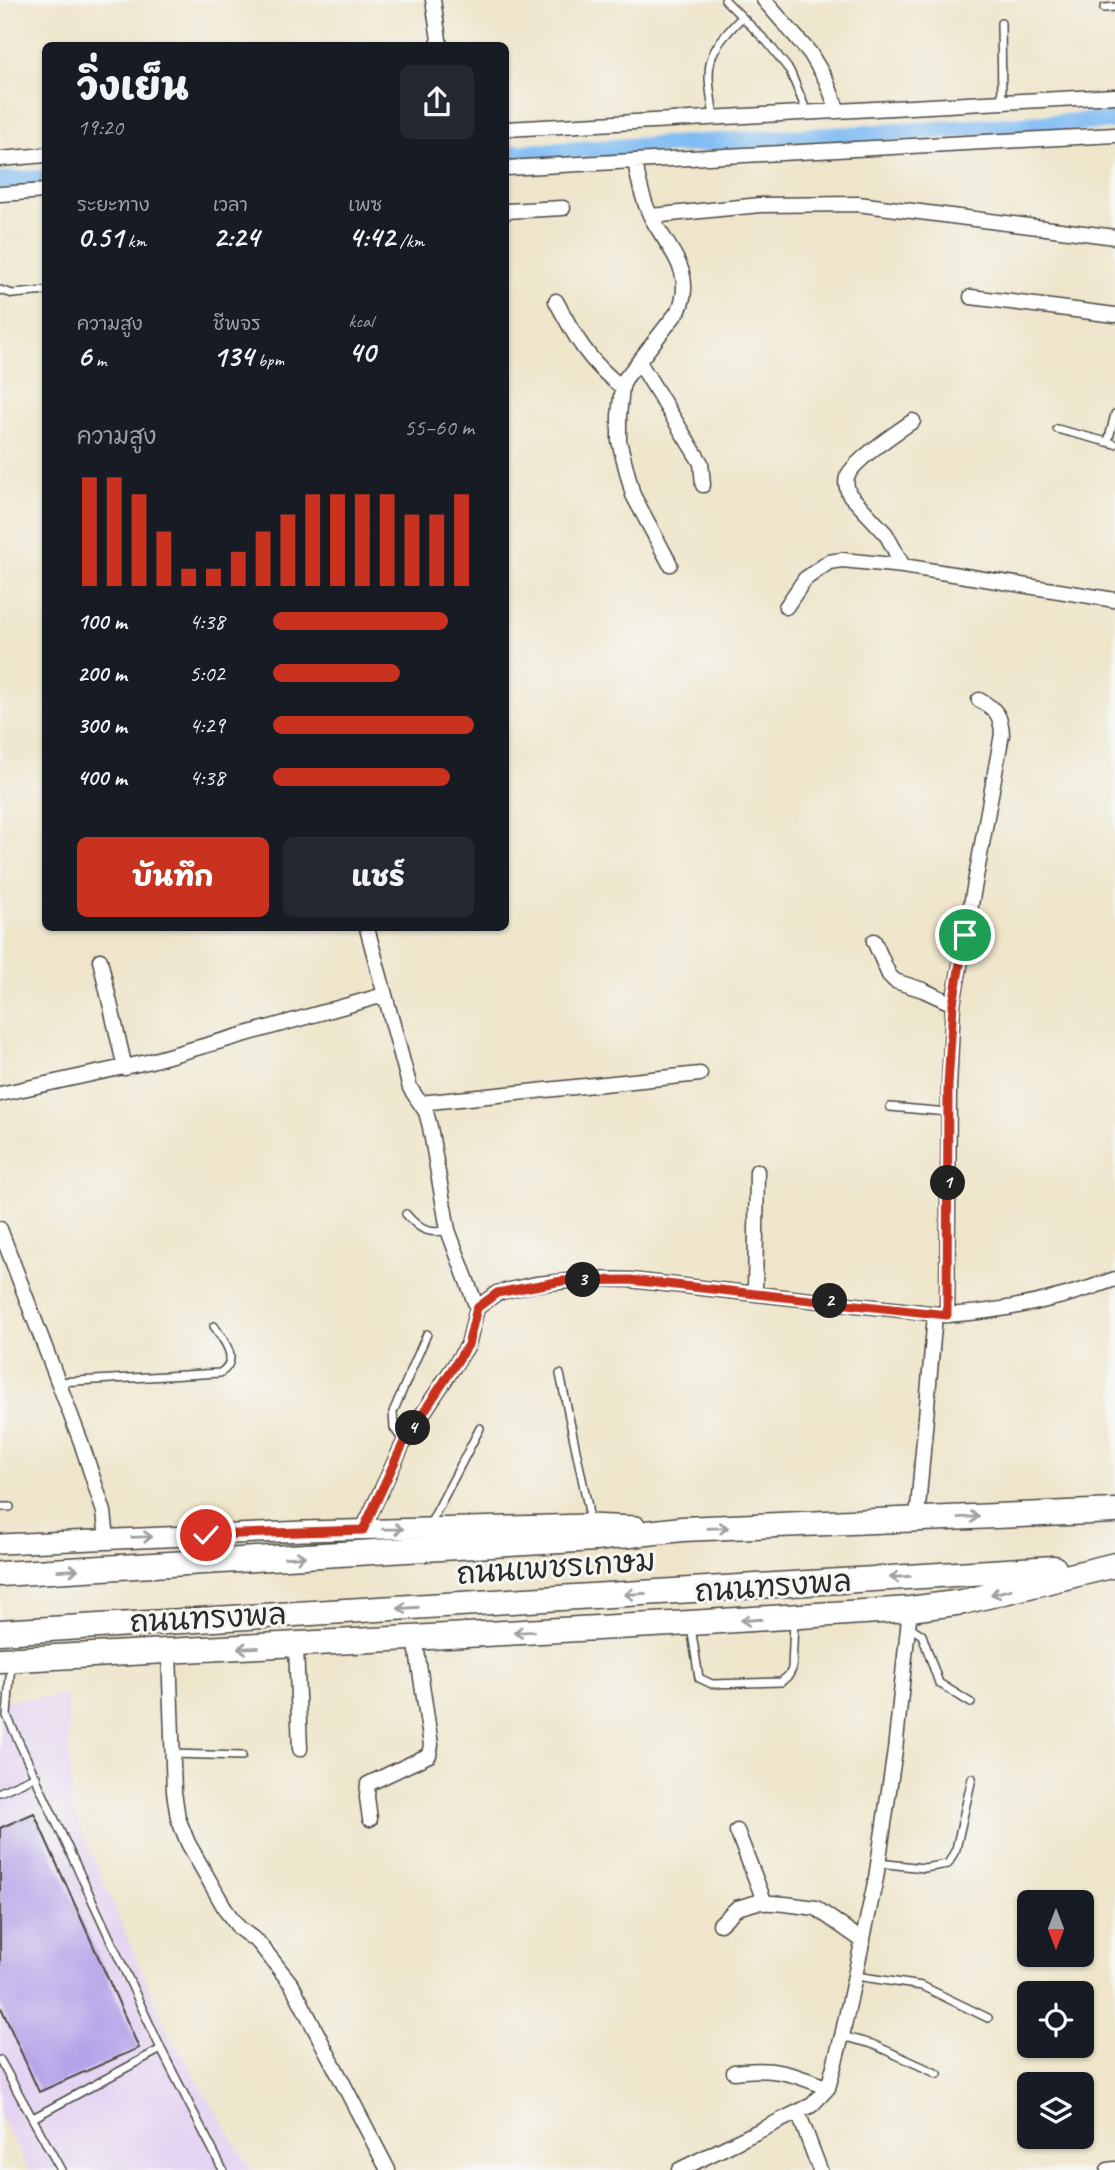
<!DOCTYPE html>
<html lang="th">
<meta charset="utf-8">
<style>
body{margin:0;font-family:Caveat,"Playpen Sans Thai",sans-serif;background:#242831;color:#f1f3f6;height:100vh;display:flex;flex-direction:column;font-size:26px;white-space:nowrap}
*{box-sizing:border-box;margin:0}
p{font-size:23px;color:#9ea1a6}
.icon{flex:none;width:38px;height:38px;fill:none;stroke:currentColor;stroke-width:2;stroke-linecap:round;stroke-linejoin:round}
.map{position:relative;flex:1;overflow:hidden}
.details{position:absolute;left:42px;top:42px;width:467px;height:889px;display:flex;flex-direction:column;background:#171b24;border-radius:10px;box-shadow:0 2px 5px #0004}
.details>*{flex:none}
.needle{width:46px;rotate:180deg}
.controls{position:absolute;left:1017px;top:1890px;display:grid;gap:14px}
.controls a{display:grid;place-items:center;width:77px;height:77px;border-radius:10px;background:#171b24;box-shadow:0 2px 5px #0004;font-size:35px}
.pin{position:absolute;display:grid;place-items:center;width:60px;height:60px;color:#fff;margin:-30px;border:4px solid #fff;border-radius:50%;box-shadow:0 2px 7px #0007}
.km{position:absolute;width:35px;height:35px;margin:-18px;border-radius:50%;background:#222;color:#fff;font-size:19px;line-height:35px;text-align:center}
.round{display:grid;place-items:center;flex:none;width:74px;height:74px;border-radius:10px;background:#242831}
.head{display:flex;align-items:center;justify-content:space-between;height:119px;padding:0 35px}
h1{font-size:38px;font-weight:800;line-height:52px}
.metrics{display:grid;grid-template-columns:repeat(3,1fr);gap:10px;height:119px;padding:7px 35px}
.metrics div{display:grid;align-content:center}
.metrics b{font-size:30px;font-weight:800}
.metrics small{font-size:19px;font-weight:400}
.metrics p{font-size:19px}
.chart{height:196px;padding:14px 35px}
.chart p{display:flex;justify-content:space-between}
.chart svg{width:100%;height:126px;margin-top:7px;stroke:#c8321e;stroke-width:6}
.action{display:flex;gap:14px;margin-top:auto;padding:14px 35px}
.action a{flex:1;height:80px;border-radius:10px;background:#c8321e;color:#fff;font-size:28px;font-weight:800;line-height:80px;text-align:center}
.action a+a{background:#242831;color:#f1f3f6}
ul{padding:0 35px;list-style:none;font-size:23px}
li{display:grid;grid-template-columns:112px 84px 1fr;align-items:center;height:52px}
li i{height:18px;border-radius:9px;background:#c8321e}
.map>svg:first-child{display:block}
</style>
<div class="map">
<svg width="1115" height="2170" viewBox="0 0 1115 2170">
<rect width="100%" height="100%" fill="#f6f6f2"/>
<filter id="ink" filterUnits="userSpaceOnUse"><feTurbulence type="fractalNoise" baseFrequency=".0143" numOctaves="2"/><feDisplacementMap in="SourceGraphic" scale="14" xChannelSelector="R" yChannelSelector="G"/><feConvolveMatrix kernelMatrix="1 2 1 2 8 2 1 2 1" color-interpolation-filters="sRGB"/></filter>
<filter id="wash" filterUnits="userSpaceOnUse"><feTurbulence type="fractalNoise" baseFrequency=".00686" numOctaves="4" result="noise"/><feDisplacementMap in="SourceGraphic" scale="28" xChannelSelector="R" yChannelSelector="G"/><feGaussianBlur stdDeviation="1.57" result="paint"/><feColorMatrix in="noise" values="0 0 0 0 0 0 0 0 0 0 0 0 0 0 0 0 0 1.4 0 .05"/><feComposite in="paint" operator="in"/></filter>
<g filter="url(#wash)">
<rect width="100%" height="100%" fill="#eee5ca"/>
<!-- built -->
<path fill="#e4d3f2" d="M67,1696l5,113 96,223 83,138h-222l-29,-54v-416z"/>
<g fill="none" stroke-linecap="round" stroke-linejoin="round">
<!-- canal -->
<path stroke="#80bcf3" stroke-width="18" d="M506,154l609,-34
M0,181l46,-2"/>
</g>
<g id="blocks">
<!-- building -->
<path fill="#b2a0e9" d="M34,1813l105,235 -100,44 -39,-87v-177z"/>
</g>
</g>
<g filter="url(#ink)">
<use href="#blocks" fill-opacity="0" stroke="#484743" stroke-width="2"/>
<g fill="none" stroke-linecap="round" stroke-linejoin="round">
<!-- lane casing -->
<g stroke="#484743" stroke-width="10">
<path id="lane" d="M725,0l43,43 22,28 17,41
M1104,8l11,-1
M1001,23l1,79
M714,117c-8,-53 -11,-60 28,-100
M0,290l13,4 33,-3
M1057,429l58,15
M1108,442l7,-28
M890,1107l58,5
M406,1214c13,15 22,21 42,16
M560,1374l28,133v14
M58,1382l162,-9c21,-13 4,-32 -6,-47
M404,1442l-10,-14 -1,-16 34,-78
M0,1507h10
M430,1524l50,-96
M691,1627l8,51 13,6 69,-2 8,-7 3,-6 2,-48
M910,1627l12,8 17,48 32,20
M11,1663l-4,53 154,333 62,121
M173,1754l69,2
M0,1792l36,-16
M878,1863l46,5 24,-4 8,-15 16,-71
M856,1976l66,10 66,32
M842,2036l30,8 66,30
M0,2060l61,110
M33,2118l128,-69"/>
</g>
<!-- street casing -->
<g stroke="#484743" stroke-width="17">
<path id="street" d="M433,0l7,46
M764,0l46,53 16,27 12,31
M506,129l609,-33
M0,159l46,-4
M635,161c3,19 7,37 15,54 17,33 46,56 29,95l-54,69 -3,8 -3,29v25l14,54 37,69
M506,168l609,-33
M0,194l46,-3
M506,211l57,-3
M651,216l109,-11 98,-1 257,33
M971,297l144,18
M556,301c18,34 33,62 66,86
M639,362l62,101 2,22
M903,566l-17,-32 -37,-40c-2,-6 -4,-11 -2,-17 6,-16 51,-46 66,-56
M786,607l19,-28 24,-17 13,-2 61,6 212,34
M874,941l15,34 6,6 28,9 30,14 -4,82 -2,229
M100,960l25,108
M953,1004l49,-270c-1,-19 -6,-25 -23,-34
M0,1094l147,-32 237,-67
M420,1103l280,-29
M0,1229l81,213 23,70 3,27
M755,1293l2,-122
M477,1308l20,-15 39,-9 56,-5 38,1 317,35c58,-4 113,-15 168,-36
M917,1519l18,-204
M363,1529l41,-87 64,-97 9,-37 -29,-78 -18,-103 -4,-15 -16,-24 -43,-160
M296,1645l4,104
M169,1652l5,140 4,26 10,25 39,69 13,17 18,13 34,43 96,185
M370,1819l-3,-22 1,-13 61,-29 2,-10 -16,-107
M737,1831l28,72
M720,1924l17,-16 21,-6 27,2 31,4 47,33
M734,2072c39,-5 58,1 94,16
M798,2112l22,58
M679,2170l133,-65 16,-17 14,-52 34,-158 19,-128 15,-141
M1108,2170l7,-1"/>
</g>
<!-- secondary casing -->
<g stroke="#484743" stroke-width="22">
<path id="secondary" d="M0,1544l305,-13 283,-7 48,2"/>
</g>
<!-- highway casing -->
<g stroke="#484743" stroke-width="27">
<path id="highway" d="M0,1574l595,-35 87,-10 433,-18
M0,1632l1054,-64
M0,1660l690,-37 220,-14 53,-7 152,-37"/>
</g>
<!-- lane -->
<use href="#lane" stroke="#fff" stroke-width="7"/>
<!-- street -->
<use href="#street" stroke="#fff" stroke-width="14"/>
<!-- secondary -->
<use href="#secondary" stroke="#fff" stroke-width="19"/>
<!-- highway -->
<use href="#highway" stroke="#fff" stroke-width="24"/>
</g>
<!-- one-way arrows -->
<defs><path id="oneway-shaft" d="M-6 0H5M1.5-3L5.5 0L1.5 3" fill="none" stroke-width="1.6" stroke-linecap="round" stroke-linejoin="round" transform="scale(1.75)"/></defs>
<g stroke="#a0a0a0">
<use href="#oneway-shaft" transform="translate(969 1517) rotate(-3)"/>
<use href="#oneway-shaft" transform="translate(718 1528) rotate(-2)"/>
<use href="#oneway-shaft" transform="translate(393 1529) rotate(-1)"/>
<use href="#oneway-shaft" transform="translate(142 1537) rotate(-2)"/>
<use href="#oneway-shaft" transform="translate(295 1557) rotate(-3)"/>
<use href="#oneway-shaft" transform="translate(68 1570) rotate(-3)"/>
<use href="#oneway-shaft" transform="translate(900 1577) rotate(176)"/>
<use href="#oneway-shaft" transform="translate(1001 1592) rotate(166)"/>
<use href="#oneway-shaft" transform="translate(635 1594) rotate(177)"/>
<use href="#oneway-shaft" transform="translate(408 1608) rotate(176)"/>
<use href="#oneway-shaft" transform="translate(751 1620) rotate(176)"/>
<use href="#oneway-shaft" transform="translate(524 1632) rotate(177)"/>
<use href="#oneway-shaft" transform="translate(248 1648) rotate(177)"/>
</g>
</g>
<g fill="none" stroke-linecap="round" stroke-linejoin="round" filter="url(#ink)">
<!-- route casing -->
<g stroke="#fff" stroke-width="14">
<path id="route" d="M206,1535l157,-5 41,-88 64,-97 9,-37 20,-15 65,-12 68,-1 317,35 1,-229 5,-82 12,-69"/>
</g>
<!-- route -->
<use href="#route" stroke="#c8321e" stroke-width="9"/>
</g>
<g text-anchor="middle" stroke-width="6" stroke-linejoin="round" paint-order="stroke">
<!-- street labels -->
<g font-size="30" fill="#2b2b2b" stroke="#f6f6f2">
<text transform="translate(556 1567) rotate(-4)" y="10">ถนนเพชรเกษม</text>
<text transform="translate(773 1586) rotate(-4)" y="10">ถนนทรงพล</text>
<text transform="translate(208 1618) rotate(-3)" y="10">ถนนทรงพล</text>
</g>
</g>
</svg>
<div class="controls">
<a><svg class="needle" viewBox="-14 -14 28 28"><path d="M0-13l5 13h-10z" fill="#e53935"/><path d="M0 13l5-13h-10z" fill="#9ea1a6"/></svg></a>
<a><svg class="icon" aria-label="locate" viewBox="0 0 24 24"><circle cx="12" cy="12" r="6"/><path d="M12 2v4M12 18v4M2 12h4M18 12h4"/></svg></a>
<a><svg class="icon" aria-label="layers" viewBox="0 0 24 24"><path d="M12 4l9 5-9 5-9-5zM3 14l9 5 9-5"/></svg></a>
</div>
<div class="pin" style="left:965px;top:935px;background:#1e9e55"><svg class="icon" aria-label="arrive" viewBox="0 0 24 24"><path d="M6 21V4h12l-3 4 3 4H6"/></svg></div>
<div class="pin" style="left:206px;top:1535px;background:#d93025"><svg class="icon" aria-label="check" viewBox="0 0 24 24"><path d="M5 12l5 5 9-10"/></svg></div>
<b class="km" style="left:948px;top:1183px">1</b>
<b class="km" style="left:830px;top:1301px">2</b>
<b class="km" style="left:583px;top:1280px">3</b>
<b class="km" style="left:413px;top:1428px">4</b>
<section class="details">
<div class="head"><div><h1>วิ่งเย็น</h1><p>19:20</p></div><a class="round"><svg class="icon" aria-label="share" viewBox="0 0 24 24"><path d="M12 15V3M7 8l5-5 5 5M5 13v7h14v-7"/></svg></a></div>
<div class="metrics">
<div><p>ระยะทาง</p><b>0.51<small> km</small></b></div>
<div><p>เวลา</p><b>2:24</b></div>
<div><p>เพซ</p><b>4:42<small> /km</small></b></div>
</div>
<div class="metrics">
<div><p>ความสูง</p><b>6<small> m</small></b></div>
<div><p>ชีพจร</p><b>134<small> bpm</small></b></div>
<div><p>kcal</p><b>40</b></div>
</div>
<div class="chart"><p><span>ความสูง</span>55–60 m</p>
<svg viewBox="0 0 160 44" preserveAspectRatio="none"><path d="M5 44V6M15 44V6M25 44V12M35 44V25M45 44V38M55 44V38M65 44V32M75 44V25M85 44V19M95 44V12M105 44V12M115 44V12M125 44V12M135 44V19M145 44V19M155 44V12"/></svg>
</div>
<ul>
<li><b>100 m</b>4:38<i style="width:87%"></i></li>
<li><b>200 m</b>5:02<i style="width:63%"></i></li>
<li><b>300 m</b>4:29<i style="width:100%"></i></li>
<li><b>400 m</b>4:38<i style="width:88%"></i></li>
</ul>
<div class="action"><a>บันทึก</a><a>แชร์</a></div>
</section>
</div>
